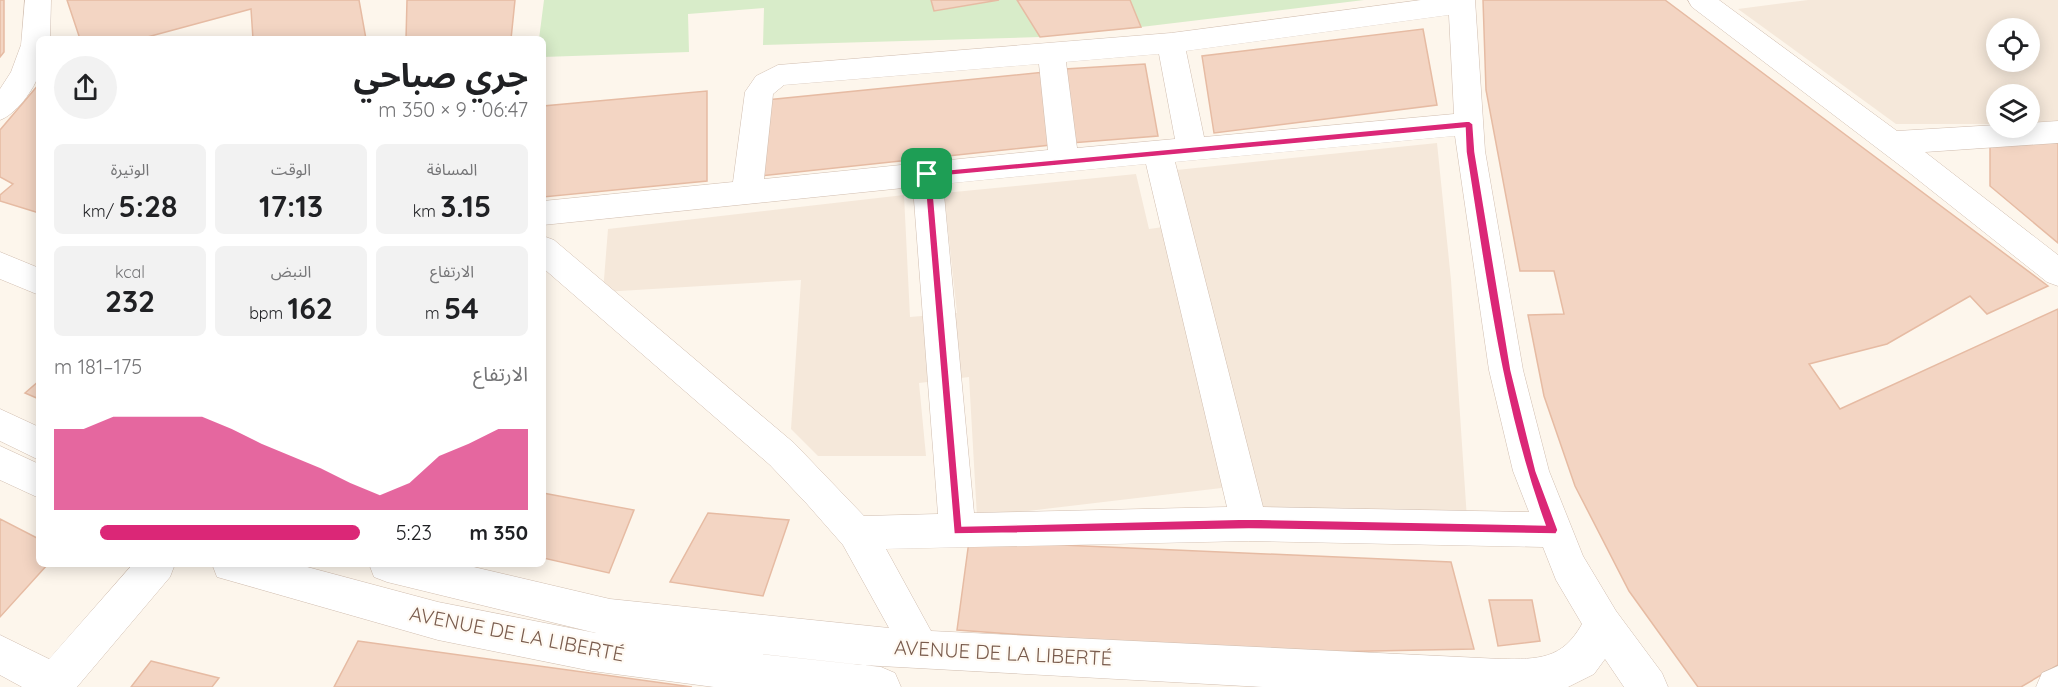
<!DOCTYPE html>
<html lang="ar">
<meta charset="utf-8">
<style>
body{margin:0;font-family:Quicksand,"Noto Sans Arabic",sans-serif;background:#f2f2f2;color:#202124;direction:rtl;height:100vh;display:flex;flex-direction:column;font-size:22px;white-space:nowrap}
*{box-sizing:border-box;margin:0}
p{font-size:20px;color:#757577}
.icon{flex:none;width:33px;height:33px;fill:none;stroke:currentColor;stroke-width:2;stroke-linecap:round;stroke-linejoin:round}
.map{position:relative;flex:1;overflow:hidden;direction:ltr}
.panel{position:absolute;left:36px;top:36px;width:510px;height:531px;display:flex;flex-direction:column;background:#fff;border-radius:9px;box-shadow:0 3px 15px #0003;direction:rtl}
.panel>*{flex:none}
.buttons{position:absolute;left:1986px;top:18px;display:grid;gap:12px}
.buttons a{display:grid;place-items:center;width:54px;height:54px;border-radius:50%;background:#fff;box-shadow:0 3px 15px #0003;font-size:30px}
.pin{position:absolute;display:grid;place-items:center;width:51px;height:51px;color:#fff;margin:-26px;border-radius:12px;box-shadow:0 3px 9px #0006}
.round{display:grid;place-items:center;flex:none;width:63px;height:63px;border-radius:32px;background:#f2f2f2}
.summary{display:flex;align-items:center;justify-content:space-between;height:102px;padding:0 18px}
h1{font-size:33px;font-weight:700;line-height:45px}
.stats{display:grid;grid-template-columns:repeat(3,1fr);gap:9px;height:102px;padding:6px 18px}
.stats div{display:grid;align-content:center;border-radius:9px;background:#f2f2f2;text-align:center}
.stats b{font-size:30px;font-weight:700}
.stats small{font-size:16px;font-weight:400}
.stats p{font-size:16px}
.chart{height:168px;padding:12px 18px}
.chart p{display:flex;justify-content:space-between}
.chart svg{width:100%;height:108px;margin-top:6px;fill:#db2777;opacity:.7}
ul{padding:0 18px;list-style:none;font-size:20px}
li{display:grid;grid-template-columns:96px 72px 1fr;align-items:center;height:45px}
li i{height:15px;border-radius:8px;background:#db2777}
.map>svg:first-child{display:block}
</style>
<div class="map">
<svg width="2058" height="687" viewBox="0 0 2058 687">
<rect width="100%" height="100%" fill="#fdf6ec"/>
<!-- residential -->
<path fill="#f5e8da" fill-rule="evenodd" d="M1808,0h250v125l-28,-1v-30h-34v30h-100l-158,-115zM1996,28h34v34h-34z
M1437,143l14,137 16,239 -233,-8 -4,-24 -253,30 -8,-140 -50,6 7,73h-108l-27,-27 10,-149 -198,12 5,-63 296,-34 6,122 47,-4 -13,-120 192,-19 13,55 36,-5 -18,-53z"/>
<!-- green -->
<path fill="#d8ecc9" d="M544,0h387l3,11 65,-11h18l23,37 -277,8 1,-37 -76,6 1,38 -146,5v-18h-4z
M1130,0h234l-223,27z"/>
<!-- building -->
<path fill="#f3d5c3" stroke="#e6bba3" stroke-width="1.5" d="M0,0h4v52l-4,5z
M67,0h292l7,39h-113l-2,-30 -111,30h-60z
M407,0h108l-4,39h-105z
M931,0h68l-65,11z
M1017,0h113l11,27 -101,10z
M1483,0h182l383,286 -61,28 -17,-18 -83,48 -78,20 31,45 218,-100v356l-37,22h-323l-69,-96 -54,-105 -31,-90 -16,-81 36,-1 -10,-43h-34l-34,-181z
M1423,29l14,76 -223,28 -12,-77z
M1145,64l13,72 -87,7 -6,-74z
M1045,72l6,73 -292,31 7,-76z
M39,84v129l-39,-12v-6l13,-11 -13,-7v-47z
M707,91v90l-164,16v-91z
M2058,143v100l-68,-57v-41z
M39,381v18l-14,-6z
M543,493l91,17 -25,63 -66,-15z
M708,513l81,7 -26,76 -93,-14z
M0,519l39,20v25h9l-48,53z
M969,541l482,21 23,87 -202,4 -315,-23z
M1489,600h43l8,41 -42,5z
M358,641l334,46h-358z
M151,661l68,17 -7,9h-81z"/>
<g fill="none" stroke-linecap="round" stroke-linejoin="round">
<!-- minor casing -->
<g stroke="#d1beb0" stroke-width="1">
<path id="minor" d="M25,0h26l-1,39h-11c0,10 2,24 0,34 -4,16 -24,42 -39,47v-31l11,-17 10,-27z
M1421,0h54l10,151 38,219 26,101 34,85 33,55 46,62 6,14h-44l-19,-28 -11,15 -26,13h-305l-401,-22 -138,-15 157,17 14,6 6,14h-187l-122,-16 -154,-31 -221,-63 -5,-13h84l142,38 158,31 -209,-51 -13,-5 -5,-13h92l149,35 279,29 -46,-83 -36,-41 -37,-39 -227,-197v-32l11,4 240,203 70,73 74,-2 -25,-327 -370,38v-24l190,-19 12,-90 11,-16 22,-11 393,-32zM1449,15l5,99 -250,23 -18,-86zM1159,54l16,85 -98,9 -11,-86zM1039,64l9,86 -284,29 9,-85 11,-9zM1455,136l34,234 24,101 16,41 -266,-5 -88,-345zM1146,164l81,343 -253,6 -31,-329zM1249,541l294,6 13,33 26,44c-20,36 -44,35 -81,35l-570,-28 -45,-82z
M1688,0h31l178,131 99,-6v3h34v-5l28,-2v22l-133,9 133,103v31l-11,-4 -145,-115 -210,-160z
M0,252l39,16v27l-39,-16z
M0,409l39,18v33l-39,-19z
M0,446l39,18v34l-39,-18z
M133,564h42l-5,13 -93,110h-55l-22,-12v-40l49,24z
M2058,666v21h-22l6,-14z"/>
</g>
<!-- minor -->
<use href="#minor" fill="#fff" fill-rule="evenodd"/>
</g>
<!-- route -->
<path fill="#db2777" stroke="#fff" stroke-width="1.5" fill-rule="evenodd" d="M1469,121l4,3 2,28 36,218 25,101 22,59 -2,4 -307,-5 -295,5 -30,-362zM1465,128l1,24c20,125 35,252 79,373l-296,-6 -287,7 -30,-349z"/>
<g text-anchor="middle" stroke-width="4.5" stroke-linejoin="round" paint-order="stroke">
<!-- street labels -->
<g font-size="20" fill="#7a5c4d" stroke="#fffaf3">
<text transform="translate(517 634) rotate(11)" y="7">AVENUE DE LA LIBERTÉ</text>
<text transform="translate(1003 653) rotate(3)" y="7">AVENUE DE LA LIBERTÉ</text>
</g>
</g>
</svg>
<div class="buttons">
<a><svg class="icon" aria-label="locate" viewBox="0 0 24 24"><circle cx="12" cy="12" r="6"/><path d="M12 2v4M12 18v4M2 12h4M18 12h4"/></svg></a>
<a><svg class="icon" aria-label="layers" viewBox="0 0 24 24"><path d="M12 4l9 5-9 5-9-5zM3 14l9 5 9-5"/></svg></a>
</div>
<div class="pin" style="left:927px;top:174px;background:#1e9e55"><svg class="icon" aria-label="arrive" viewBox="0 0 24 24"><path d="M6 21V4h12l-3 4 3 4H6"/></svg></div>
<section class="panel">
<div class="summary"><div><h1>جري صباحي</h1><p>06:47 · 9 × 350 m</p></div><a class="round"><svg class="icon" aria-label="share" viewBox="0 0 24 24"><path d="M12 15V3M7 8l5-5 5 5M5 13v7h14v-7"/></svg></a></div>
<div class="stats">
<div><p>المسافة</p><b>3.15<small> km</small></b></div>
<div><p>الوقت</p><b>17:13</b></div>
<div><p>الوتيرة</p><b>5:28<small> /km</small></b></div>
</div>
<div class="stats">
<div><p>الارتفاع</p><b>54<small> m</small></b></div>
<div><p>النبض</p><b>162<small> bpm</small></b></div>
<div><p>kcal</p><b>232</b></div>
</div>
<div class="chart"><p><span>الارتفاع</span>175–181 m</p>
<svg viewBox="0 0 160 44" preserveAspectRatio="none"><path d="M0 44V11L10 11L20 6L30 6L40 6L50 6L60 11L70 17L80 22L90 27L100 33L110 38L120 33L130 22L140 17L150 11L160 11V44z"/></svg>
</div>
<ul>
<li><b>350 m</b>5:23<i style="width:85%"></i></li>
</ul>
</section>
</div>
